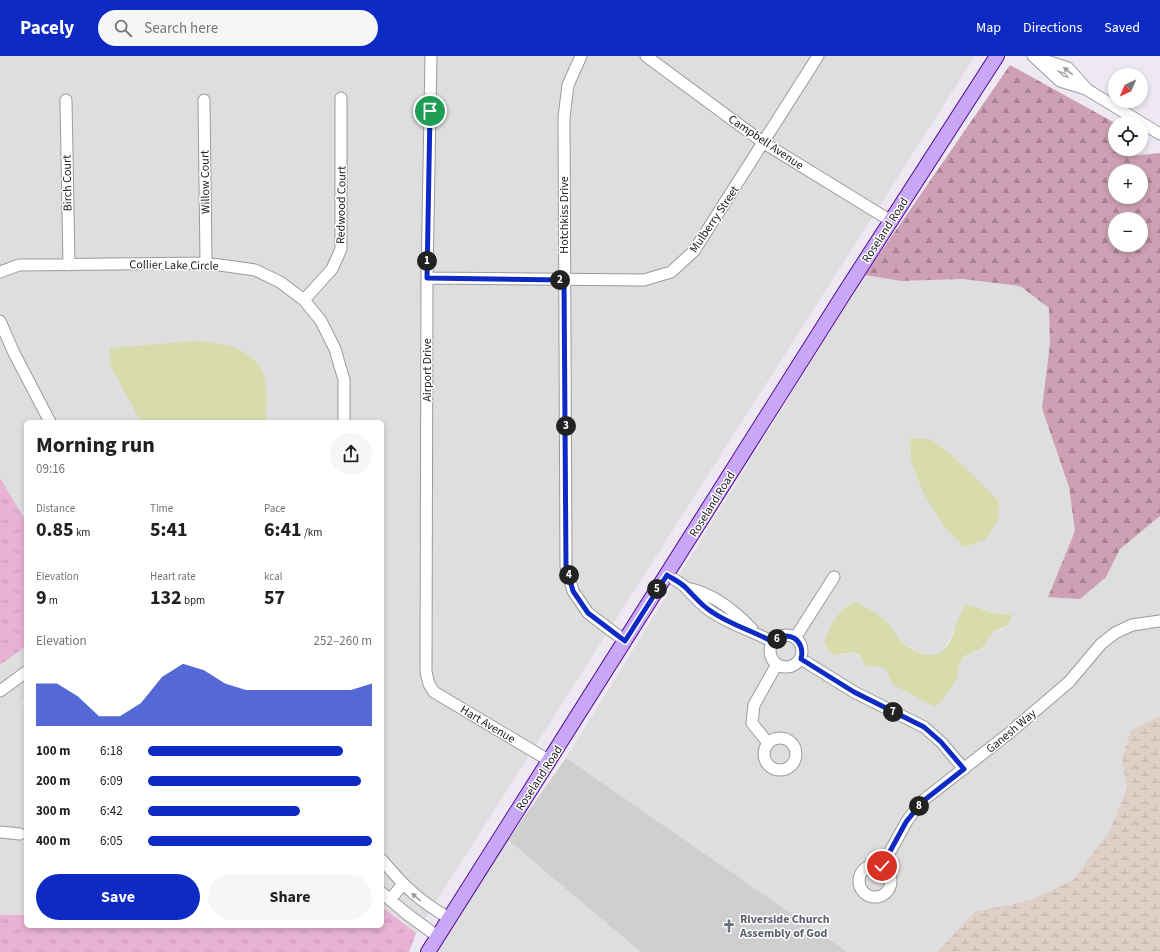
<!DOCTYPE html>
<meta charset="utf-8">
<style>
body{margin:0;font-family:"Source Sans 3",sans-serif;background:#f6f6f6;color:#202124;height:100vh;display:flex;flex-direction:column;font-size:15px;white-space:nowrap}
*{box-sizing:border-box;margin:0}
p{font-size:13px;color:#757577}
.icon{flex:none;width:22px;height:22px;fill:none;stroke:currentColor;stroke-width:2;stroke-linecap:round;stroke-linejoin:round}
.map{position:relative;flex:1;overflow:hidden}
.sheet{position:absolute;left:24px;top:364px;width:360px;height:508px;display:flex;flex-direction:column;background:#fff;border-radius:6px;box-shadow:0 2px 6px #0003}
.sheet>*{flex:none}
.needle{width:26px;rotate:224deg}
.tools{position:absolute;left:1108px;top:12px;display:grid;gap:8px}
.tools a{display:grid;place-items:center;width:40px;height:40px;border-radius:50%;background:#fff;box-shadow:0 2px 6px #0003;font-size:20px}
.pin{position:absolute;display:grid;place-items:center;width:34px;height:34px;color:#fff;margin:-17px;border:2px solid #fff;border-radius:50%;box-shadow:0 1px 4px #0007}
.km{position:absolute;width:20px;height:20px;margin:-10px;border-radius:50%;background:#222;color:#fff;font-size:11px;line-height:20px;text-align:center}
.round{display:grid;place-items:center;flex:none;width:42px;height:42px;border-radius:21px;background:#f6f6f6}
.headline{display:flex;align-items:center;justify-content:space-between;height:68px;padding:0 12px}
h1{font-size:22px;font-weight:700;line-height:30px}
.figures{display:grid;grid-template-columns:repeat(3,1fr);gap:6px;height:68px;padding:4px 12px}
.figures div{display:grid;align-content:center}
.figures b{font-size:20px;font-weight:700}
.figures small{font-size:11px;font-weight:400}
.figures p{font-size:11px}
.chart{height:112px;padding:8px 12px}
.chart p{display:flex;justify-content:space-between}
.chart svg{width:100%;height:72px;margin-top:4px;fill:#0e2ac5;opacity:.7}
.button{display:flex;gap:8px;margin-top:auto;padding:8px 12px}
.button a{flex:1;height:46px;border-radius:24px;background:#0e2ac5;color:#fff;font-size:16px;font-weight:700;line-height:46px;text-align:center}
.button a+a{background:#f6f6f6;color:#202124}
ul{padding:0 12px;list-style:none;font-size:13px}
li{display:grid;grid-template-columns:64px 48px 1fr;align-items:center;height:30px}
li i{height:10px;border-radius:5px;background:#0e2ac5}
header{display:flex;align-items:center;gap:24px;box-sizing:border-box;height:56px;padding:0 20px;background:#0e2ac5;color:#fff}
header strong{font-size:19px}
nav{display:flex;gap:22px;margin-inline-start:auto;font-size:14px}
.search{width:280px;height:36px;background:#f6f6f6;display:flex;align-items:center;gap:10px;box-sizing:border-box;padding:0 14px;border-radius:22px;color:#757577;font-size:15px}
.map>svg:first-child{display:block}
</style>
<header>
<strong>Pacely</strong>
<div class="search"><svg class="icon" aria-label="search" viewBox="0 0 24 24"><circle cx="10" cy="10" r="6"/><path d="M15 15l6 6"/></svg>Search here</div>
<nav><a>Map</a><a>Directions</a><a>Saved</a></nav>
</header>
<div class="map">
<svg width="1160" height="896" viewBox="0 0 1160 896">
<defs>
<pattern id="grass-tufts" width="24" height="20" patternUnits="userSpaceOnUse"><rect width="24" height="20" fill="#e7b2d4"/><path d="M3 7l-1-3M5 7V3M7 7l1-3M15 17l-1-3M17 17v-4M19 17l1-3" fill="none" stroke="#c699b6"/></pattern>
<pattern id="forest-firs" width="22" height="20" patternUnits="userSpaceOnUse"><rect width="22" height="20" fill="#cda0b4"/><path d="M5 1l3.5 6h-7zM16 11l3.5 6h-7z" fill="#a68292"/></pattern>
<pattern id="wetland-marsh" width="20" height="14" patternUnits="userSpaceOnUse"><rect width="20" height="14" fill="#decfc7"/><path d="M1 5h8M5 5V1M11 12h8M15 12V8" fill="none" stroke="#beb1ab"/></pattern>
</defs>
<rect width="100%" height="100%" fill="#ede8f1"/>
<!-- residential -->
<path fill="#dededf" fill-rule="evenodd" d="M0,0h975l-559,877 -34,-26v-485h-356v99l-26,-43z
M865,219l36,6 61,-2 58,7 29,22 1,36 11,117 8,26 6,44 -27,66 58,-20 14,-28 40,-33v200l-30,15 -8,29 5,28 -17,42 -37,50 -45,21 -53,11 -38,40h-90l-281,-194zM910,382l20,2 24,17 45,44 -76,-9 -12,-30zM853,546l5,2 28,16 15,21 15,10 11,4h9l7,-4 11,-21 19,-24 14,6 21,1 -5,16 -10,3 -9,15 -4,4 -9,1 -13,12 -2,6 2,8 -7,8 -59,-2 -4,-13 -5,-4 -7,-2 -5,1 -18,-14 -13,3 -12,-25 17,-23z
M26,590v52l-5,4 5,8v205h-26v-250z
M508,784l133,112h-207z"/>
<!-- religious -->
<path fill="#cfcfcf" d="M566,702l281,194h-206l-133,-112z"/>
<!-- grass -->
<path fill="url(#grass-tufts)" d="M0,422l26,43v125l-26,19z
M382,851l34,26 -7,19h-409v-37h26v11h356z"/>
<!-- forest -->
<path fill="url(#forest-firs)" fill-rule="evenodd" d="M1010,9l105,58v26h8l7,7 30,-3v363l-40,33 -14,28 -26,22 -32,-2 27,-66 -6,-44 -27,-79 8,-64 -1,-36 -29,-22 -58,-7 -61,2 -36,-6zM1115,115h26v26h-26zM1115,163h26v26h-26z"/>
<!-- wetland -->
<path fill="url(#wetland-marsh)" d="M1160,660v236h-223l38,-40 53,-11 45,-21 37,-50 17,-42 -5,-28 8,-29z"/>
<!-- water -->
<path fill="#d8dbac" d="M196,285c24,1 59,7 68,34 4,15 2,32 2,47h-125l-31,-57v-17z
M910,382l20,1 24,18 45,44 -1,20 -13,19 -21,7 -21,-21 -20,-34 -12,-30z
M853,546c10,3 24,11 32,18 6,5 10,14 15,20 9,10 32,22 44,10 11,-12 12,-31 21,-45l8,1 15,6 24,3c-3,14 -12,11 -19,18 -5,4 -6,11 -11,15 -3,3 -7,3 -11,5 -11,4 -15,14 -13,25l-14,19 -9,10 -43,-23c-7,-20 -7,-17 -26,-18l-6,-10 -7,-4 -18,3 -7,-5 -4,-8c5,-16 14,-31 29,-40z"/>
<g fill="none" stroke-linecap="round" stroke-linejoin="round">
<!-- minor casing -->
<g stroke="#9b9b9b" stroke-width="13">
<path id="minor" d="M431,0l-4,222 -1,394 3,12 5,8 116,69
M581,0l-13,29 -4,32 2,449 7,25 15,22 37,28
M646,0l118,87 127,78
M1033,0l27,25 26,8 74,45
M1038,2l30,10 18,20
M66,44l3,165
M204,44l2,163
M0,216l19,-7 187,-2 49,7 25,12 24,18 17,21 14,28 9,31v42
M427,222l217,2 27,-8 23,-21 124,-195
M304,244l28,-31 9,-20v-151
M0,265l14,32 36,69
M667,519c6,4 15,8 20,14 8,8 15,17 25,23 19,13 41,19 61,30
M686,532c27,5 48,22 66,41
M770 595a16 16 0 1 1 32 0a16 16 0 1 1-32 0Z
M795,582l39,-61
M801,603l53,33 70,35 17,15 23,27
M0,635l26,-19
M764 698a16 16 0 1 1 32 0a16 16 0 1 1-32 0Z
M768,687l-16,-20 2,-18 23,-41
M0,776l20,2
M382,804c22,26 37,41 67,58
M859 825a16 16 0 1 1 32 0a16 16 0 1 1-32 0Z
M882,810l25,-45 14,-19 87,-68 61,-52 32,-38 14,-11 17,-8 28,-4
M382,837l25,21 30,22
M390,844l12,-15"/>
</g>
<!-- major casing -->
<g stroke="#510a94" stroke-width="16">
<path id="major" d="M428,896l417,-660 152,-236"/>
</g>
<!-- minor -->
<use href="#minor" stroke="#fff" stroke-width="11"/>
<!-- major -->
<use href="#major" stroke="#c8a8f6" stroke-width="14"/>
</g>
<!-- one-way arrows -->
<defs><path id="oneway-solid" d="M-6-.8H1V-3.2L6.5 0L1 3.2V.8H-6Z"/></defs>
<g fill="#9b9b9b">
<use href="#oneway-solid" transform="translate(1068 15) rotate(-143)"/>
<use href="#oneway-solid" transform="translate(416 841) rotate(-139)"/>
</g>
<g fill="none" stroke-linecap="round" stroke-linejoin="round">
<!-- route casing -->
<g stroke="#fff" stroke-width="8">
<path id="route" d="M430,55l-3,167 137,2 2,286 7,25 15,22 37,28 42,-66c6,4 15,8 20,14 8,8 15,17 25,23 19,13 41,19 61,30 14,-14 33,-2 28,17l53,33 70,35 17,15 23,27 -42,33 -16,20 -24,44"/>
</g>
<!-- route -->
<use href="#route" stroke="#0e2ac5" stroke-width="5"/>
</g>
<!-- icons -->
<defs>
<g id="church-bare" transform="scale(1.08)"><path d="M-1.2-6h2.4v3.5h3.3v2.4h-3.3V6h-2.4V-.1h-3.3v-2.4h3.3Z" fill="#6b7280" stroke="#fff" stroke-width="2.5" paint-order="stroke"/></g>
</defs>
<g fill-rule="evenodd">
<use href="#church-bare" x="729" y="870"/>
</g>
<g text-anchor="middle" stroke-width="3" stroke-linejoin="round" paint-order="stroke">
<!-- street labels -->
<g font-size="12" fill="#212121" stroke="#fff">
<text transform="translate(766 86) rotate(34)" y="4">Campbell Avenue</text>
<text transform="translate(205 126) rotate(-91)" y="4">Willow Court</text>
<text transform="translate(67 127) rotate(-91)" y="4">Birch Court</text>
<text transform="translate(341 149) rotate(-89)" y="4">Redwood Court</text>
<text transform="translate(564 159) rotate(-90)" y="4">Hotchkiss Drive</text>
<text transform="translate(714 163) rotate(-56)" y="4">Mulberry Street</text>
<text transform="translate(885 174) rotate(-57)" y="4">Roseland Road</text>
<text transform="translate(174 209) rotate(1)" y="4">Collier Lake Circle</text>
<text transform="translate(427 314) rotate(-90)" y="4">Airport Drive</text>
<text transform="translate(712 448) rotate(-58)" y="4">Roseland Road</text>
<text transform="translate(488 668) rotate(31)" y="4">Hart Avenue</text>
<text transform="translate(1011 675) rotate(-40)" y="4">Ganesh Way</text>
<text transform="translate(539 722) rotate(-57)" y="4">Roseland Road</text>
</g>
<!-- worship labels -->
<g font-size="12" font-weight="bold" fill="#5b616d" stroke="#fff" text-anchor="start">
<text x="740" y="867">Riverside Church<tspan x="740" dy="14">Assembly of God</tspan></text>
</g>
</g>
</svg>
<div class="tools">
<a><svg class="needle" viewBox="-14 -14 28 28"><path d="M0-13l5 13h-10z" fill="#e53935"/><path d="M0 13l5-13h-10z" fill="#757577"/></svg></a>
<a><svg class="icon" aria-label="locate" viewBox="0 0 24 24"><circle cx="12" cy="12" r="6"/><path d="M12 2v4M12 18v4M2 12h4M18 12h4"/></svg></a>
<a>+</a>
<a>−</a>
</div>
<div class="pin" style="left:430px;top:55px;background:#1e9e55"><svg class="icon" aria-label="arrive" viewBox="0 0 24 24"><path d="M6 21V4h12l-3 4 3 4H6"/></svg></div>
<div class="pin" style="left:882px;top:810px;background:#d93025"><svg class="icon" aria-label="check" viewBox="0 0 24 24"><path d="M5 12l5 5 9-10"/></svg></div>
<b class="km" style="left:427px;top:205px">1</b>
<b class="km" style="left:560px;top:224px">2</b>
<b class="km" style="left:566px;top:370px">3</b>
<b class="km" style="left:569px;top:519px">4</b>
<b class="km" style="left:657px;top:533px">5</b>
<b class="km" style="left:777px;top:583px">6</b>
<b class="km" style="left:893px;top:656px">7</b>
<b class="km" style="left:919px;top:750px">8</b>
<section class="sheet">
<div class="headline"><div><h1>Morning run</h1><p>09:16</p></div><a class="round"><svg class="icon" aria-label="share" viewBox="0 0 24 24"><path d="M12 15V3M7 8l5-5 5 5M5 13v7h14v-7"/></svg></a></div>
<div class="figures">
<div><p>Distance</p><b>0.85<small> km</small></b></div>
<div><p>Time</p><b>5:41</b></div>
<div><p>Pace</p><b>6:41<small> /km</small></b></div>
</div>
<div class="figures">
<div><p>Elevation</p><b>9<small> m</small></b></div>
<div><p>Heart rate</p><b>132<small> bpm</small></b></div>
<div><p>kcal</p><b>57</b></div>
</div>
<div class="chart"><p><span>Elevation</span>252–260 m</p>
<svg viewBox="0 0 160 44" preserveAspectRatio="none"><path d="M0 44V18L10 18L20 26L30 38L40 38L50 30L60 14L70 6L80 10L90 18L100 22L110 22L120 22L130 22L140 22L150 22L160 18V44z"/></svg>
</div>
<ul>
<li><b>100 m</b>6:18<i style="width:87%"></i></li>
<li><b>200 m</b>6:09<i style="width:95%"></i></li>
<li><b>300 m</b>6:42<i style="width:68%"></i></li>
<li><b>400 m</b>6:05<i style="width:100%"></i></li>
</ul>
<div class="button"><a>Save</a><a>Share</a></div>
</section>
</div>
